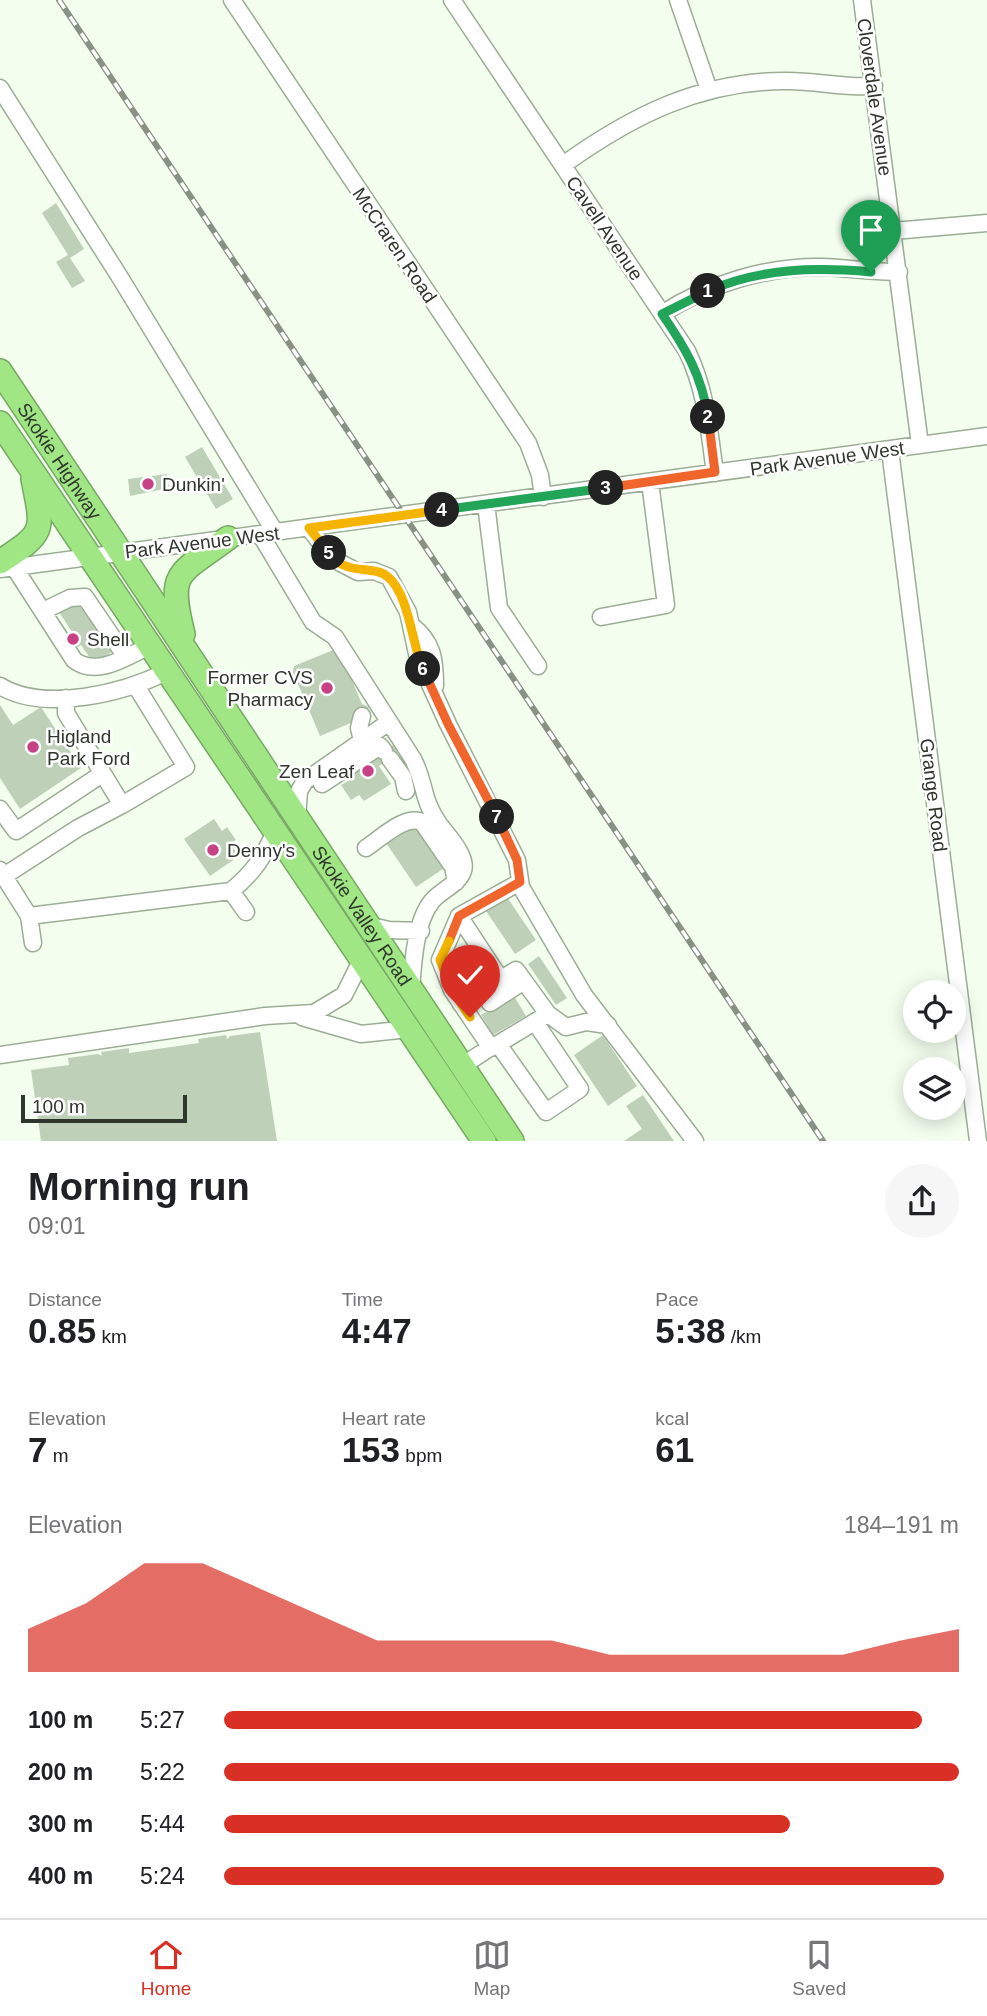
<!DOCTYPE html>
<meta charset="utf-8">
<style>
body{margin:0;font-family:Helvetica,sans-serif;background:#f6f6f6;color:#202124;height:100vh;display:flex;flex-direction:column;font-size:26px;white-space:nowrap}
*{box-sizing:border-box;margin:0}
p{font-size:23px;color:#757577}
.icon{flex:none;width:38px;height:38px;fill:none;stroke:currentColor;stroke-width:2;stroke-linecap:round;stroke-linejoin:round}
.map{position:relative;height:1141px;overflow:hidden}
.side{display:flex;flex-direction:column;background:#fff;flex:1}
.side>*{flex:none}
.controls{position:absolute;left:903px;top:980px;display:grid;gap:14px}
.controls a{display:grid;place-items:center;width:63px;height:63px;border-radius:50%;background:#fff;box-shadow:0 4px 18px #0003;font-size:35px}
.scale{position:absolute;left:21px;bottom:18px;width:166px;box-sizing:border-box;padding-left:7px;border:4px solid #2f362c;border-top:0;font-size:19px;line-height:24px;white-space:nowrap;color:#2f362c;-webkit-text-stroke:5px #fff;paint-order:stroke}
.pin{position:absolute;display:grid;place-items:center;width:60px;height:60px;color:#fff;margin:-72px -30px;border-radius:50% 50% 50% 0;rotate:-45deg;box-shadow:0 0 7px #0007}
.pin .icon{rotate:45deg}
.km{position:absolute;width:35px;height:35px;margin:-18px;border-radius:50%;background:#222;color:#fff;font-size:19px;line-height:35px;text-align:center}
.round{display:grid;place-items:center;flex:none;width:74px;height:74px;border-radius:37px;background:#f6f6f6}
.head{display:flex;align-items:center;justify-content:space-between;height:119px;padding:0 28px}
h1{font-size:38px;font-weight:700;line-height:52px}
.stats{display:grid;grid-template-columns:repeat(3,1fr);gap:10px;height:119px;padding:7px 28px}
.stats div{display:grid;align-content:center}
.stats b{font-size:35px;font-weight:700}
.stats small{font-size:19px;font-weight:400}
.stats p{font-size:19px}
.chart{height:196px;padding:14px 28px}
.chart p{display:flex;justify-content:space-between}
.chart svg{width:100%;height:126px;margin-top:7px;fill:#d93025;opacity:.7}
ul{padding:0 28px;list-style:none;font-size:23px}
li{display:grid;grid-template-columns:112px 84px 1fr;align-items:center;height:52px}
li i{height:18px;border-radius:9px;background:#d93025}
.dock{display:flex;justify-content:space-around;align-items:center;height:98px;border-top:2px solid #e0e0e0;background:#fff;font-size:19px;color:#757577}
.dock a{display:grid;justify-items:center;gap:4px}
.dock .on{color:#d93025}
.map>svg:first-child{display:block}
</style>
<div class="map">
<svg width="987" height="1141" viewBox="0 0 987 1141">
<rect width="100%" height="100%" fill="#f3feef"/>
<!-- building -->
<path fill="#bed0b7" d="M56,203l28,46 -14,9 15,23 -13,7 -16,-26 12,-7 -26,-42z
M202,447l31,52 -17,10 -31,-52z
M167,474l2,14 -39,8 -2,-17z
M79,599l34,52 -19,13 -13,-19 -6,4 -9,-14 6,-3 -13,-20z
M338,648l24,56 7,3 -4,10 -45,19 -27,-64 1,-6z
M0,705l13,20 28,-18 40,61 -61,41 -20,-31z
M393,745l5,8 -19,13 12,18 -27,17 -5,-6 -8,5 -10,-15 9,-5 -2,-4z
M214,819l8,12 5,-4 9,13 -6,4 9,12 -29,20 -26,-37z
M413,824l30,45 -27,18 -30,-44z
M507,897l29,43 -21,14 -29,-43z
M539,956l28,42 -11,7 -28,-41z
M514,996l12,20 -33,19 -12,-20z
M260,1032l17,109h-236l-10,-71 38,-5 -1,-7 30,-4 4,2 -1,-4 28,-4v5l70,-10 -1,-4 28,-4 1,4 3,-3z
M603,1035l34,51 -29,20 -34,-51z
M643,1095l31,46h-50l18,-12 -16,-23z"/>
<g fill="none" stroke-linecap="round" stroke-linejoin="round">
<!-- minor casing -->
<g stroke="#9bad95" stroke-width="19">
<path id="minor" d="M232,0l296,443 12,32 3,22
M452,0l235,351c19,39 22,79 28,122
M678,0l31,90
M862,0l58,445
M0,88l121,191 154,253
M563,165c68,-49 139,-85 225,-84 29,0 57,7 86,5
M893,231l94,-8
M662,314c45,-30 106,-48 160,-47 26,1 51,5 77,5
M890,450l88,691
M486,504l13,104 39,58
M309,528l24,31 25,13 16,-1 15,6 19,35 10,46 30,66 69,136 4,27 63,108 111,146
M260,534l53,88 22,15 78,122c13,25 8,39 26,65 8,11 29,32 24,47 -5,14 -22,19 -31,30 -17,21 -19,62 -21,89
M14,567l60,93c23,18 54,-4 77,-15
M0,569l987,-133
M43,611l27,-13 15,-1 41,60
M601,617l65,-12 -16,-123
M411,625c22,17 24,34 24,61
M0,686c45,27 124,7 168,-15
M362,740l-3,-12 3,-12
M390,759l13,18 3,14
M322,784l58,-38 4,5
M122,805l64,-38 -50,-81
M0,809l16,22 86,-57
M297,818l2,-27 6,-10 84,-59
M366,848c14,-9 39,-34 56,-26l31,45 3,15
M0,870l29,46 202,-25c22,-18 33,-34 44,-60
M4,876l74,-48 44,-23 -56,-92v-15
M231,891l15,21
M29,916l4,27
M459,916l42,64
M367,925l22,5 32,1
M490,1003l34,-22
M461,1004l55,-34 32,44 -50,30
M548,1014l18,13 20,-5 22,3
M302,1017l59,17 48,-5
M488,1049l10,-5 48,68 34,-23 -45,-67
M0,1055l265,-39 49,-3 30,-18 18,-36
M462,1066l26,-17 -1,-7 -35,-52 -12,-30 19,-44 61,-34"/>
</g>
<!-- highway casing -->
<g stroke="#78a865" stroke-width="26">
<g id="highway">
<path id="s1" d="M0,371l512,770"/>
<path d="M0,423l484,718"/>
<path d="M0,562c45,-30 44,-29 33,-83"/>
<path d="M183,634c-16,-64 -5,-59 45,-96"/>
</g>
</g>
<!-- minor -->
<use href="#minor" stroke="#fff" stroke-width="16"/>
<!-- highway -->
<use href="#highway" stroke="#a0e684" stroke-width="23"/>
<!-- rail casing -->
<g stroke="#889184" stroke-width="6">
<path id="rail" d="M59,0l764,1141"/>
</g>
<!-- rail -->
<use href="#rail" stroke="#fff" stroke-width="3.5" stroke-dasharray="10" stroke-linecap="butt"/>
</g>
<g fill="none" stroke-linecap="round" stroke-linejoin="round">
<!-- split-1 casing -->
<g stroke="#fff" stroke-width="14">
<path id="split-1" d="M708,291c52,-23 107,-24 163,-19"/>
</g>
<!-- split-2 casing -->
<g stroke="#fff" stroke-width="14">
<path id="split-2" d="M708,417c-6,-41 -23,-70 -46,-103l46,-23"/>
</g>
<!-- split-3 casing -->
<g stroke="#fff" stroke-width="14">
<path id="split-3" d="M606,488l109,-16 -7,-55"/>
</g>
<!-- split-4 casing -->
<g stroke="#fff" stroke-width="14">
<path id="split-4" d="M442,510l164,-22"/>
</g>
<!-- split-5 casing -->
<g stroke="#fff" stroke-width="14">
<path id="split-5" d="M329,553l-20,-25 133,-18"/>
</g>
<!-- split-6 casing -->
<g stroke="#fff" stroke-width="14">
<path id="split-6" d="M329,553c17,24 44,11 59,24 21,17 24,68 35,92"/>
</g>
<!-- split-7 casing -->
<g stroke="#fff" stroke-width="14">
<path id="split-7" d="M423,669l25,55 49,93"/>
</g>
<!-- split-8 casing -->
<g stroke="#fff" stroke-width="14">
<path id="split-8" d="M449,941l10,-25 61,-34 -3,-22 -20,-43"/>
</g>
<!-- split-9 casing -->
<g stroke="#fff" stroke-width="14">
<path id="split-9" d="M449,941l-9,19 12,30 18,27"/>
</g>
<!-- split-1 -->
<use href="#split-1" stroke="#22a559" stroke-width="9"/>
<!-- split-2 -->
<use href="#split-2" stroke="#22a559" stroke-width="9"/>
<!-- split-3 -->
<use href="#split-3" stroke="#f0652b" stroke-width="9"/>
<!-- split-4 -->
<use href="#split-4" stroke="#22a559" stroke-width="9"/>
<!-- split-5 -->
<use href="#split-5" stroke="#f5b400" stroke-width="9"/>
<!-- split-6 -->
<use href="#split-6" stroke="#f5b400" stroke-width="9"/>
<!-- split-7 -->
<use href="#split-7" stroke="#f0652b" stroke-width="9"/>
<!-- split-8 -->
<use href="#split-8" stroke="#f0652b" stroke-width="9"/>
<!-- split-9 -->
<use href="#split-9" stroke="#f5b400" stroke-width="9"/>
</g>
<!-- markers -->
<g fill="#c74285" stroke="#fff" stroke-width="2.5">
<circle cx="148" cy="484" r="7"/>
<circle cx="73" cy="639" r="7"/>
<circle cx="327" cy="688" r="7"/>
<circle cx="33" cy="747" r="7"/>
<circle cx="368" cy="771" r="7"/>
<circle cx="213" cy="850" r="7"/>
</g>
<g text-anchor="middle" stroke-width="5" stroke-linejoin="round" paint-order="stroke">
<!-- street labels -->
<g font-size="19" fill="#2f362c" stroke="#fff">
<text transform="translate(875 97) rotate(82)" y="7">Cloverdale Avenue</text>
<text transform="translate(605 228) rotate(56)" y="7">Cavell Avenue</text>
<text transform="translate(395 245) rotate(56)" y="7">McCraren Road</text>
<text transform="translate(827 458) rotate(-8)" y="7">Park Avenue West</text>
<text dy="7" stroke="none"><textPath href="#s1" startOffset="108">Skokie Highway</textPath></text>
<text transform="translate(202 542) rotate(-7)" y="7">Park Avenue West</text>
<text transform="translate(934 795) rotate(83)" y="7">Grange Road</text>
<text dy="7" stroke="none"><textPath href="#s1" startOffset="654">Skokie Valley Road</textPath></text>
</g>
<!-- poi labels -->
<g font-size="19" fill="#2f362c" stroke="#fff" text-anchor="start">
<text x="162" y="491">Dunkin'</text>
<text x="87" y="646">Shell</text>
<text x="313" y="684" text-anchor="end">Former CVS<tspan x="313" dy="22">Pharmacy</tspan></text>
<text x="47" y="743">Higland<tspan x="47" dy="22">Park Ford</tspan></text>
<text x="354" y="778" text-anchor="end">Zen Leaf</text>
<text x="227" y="857">Denny's</text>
</g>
</g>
</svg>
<div class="controls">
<a><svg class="icon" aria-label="locate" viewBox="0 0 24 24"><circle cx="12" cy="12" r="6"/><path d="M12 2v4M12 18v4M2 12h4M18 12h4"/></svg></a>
<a><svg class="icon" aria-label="layers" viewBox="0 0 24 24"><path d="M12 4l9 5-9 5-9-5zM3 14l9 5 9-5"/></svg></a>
</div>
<div class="scale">100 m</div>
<div class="pin" style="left:871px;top:272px;background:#1e9e55"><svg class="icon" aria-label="arrive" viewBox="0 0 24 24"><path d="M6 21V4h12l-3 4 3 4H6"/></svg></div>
<div class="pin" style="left:470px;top:1017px;background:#d93025"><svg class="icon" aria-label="check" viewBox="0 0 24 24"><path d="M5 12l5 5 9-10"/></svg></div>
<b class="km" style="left:708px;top:291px">1</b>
<b class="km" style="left:708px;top:417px">2</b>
<b class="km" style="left:606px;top:488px">3</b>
<b class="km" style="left:442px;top:510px">4</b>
<b class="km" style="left:329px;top:553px">5</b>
<b class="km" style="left:423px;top:669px">6</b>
<b class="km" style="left:497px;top:817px">7</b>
</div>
<section class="side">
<div class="head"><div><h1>Morning run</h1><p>09:01</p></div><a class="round"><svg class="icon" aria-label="share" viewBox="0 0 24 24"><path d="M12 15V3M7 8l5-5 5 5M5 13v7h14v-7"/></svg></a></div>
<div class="stats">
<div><p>Distance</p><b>0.85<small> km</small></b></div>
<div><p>Time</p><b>4:47</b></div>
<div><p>Pace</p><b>5:38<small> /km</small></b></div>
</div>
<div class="stats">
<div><p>Elevation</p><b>7<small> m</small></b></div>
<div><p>Heart rate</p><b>153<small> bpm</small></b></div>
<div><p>kcal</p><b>61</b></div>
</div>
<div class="chart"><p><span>Elevation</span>184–191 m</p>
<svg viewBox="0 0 160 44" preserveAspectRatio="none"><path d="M0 44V29L10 20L20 6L30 6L40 15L50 24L60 33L70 33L80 33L90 33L100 38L110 38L120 38L130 38L140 38L150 33L160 29V44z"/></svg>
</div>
<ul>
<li><b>100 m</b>5:27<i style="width:95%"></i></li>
<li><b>200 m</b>5:22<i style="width:100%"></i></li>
<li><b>300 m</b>5:44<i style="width:77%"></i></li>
<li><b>400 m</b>5:24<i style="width:98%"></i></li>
</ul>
</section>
<nav class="dock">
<a class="on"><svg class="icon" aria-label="home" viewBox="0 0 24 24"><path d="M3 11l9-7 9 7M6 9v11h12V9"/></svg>Home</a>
<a><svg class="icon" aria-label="map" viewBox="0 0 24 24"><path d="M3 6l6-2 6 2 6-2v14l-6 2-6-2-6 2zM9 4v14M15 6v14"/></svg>Map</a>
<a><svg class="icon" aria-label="saved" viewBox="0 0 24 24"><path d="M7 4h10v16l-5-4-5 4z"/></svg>Saved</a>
</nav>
